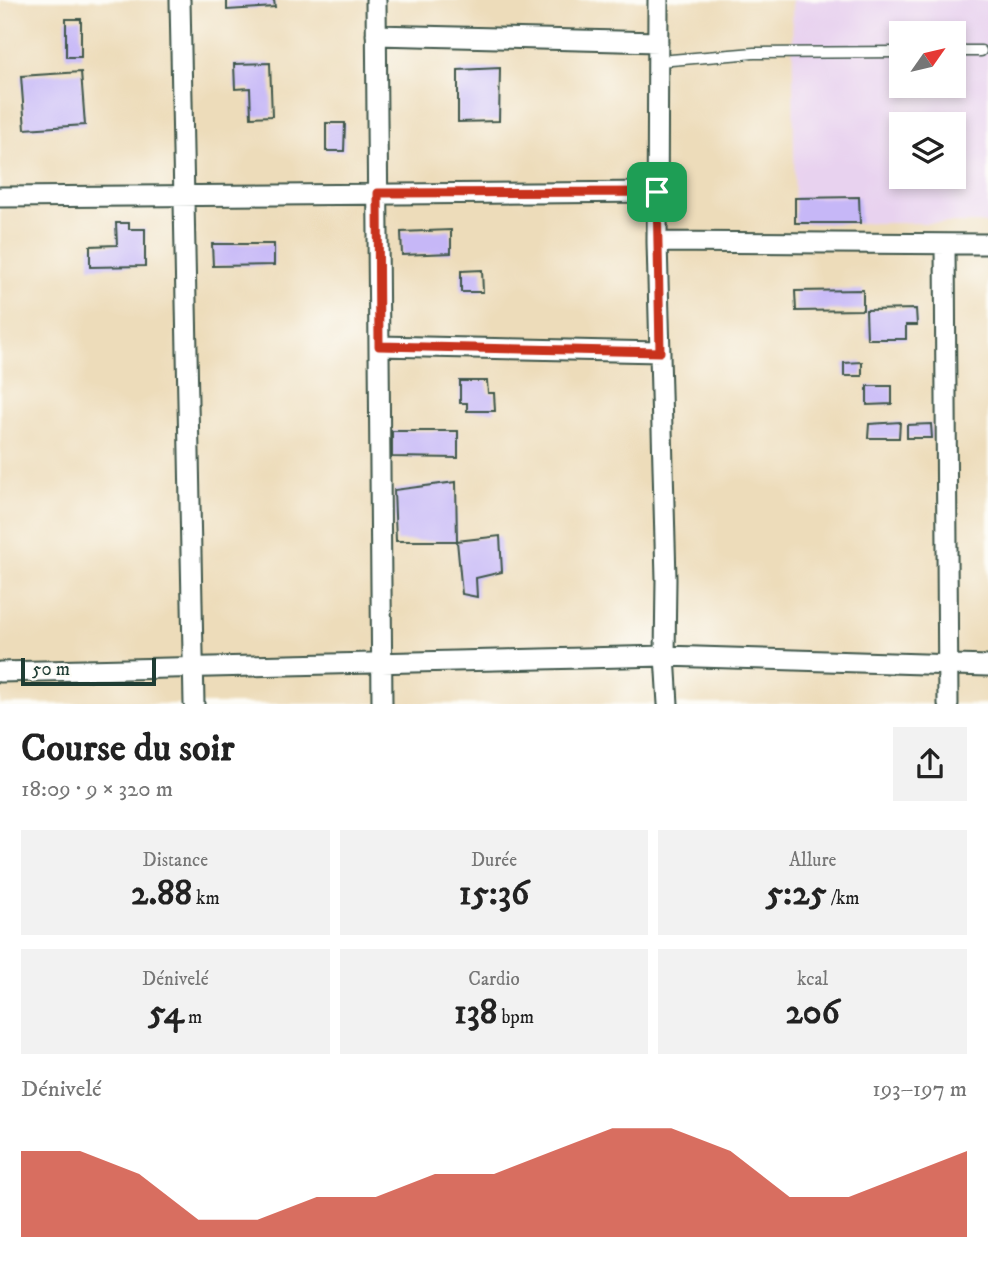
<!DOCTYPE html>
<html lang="fr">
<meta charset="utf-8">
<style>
body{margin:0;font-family:"IM FELL DW Pica",serif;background:#f2f2f2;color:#222;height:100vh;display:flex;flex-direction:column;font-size:26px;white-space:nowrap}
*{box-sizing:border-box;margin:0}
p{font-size:23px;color:#767676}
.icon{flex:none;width:38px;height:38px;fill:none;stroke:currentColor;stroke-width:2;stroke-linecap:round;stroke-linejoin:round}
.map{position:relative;height:704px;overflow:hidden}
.side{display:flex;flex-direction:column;background:#fff;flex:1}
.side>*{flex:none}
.needle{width:46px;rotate:56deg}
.controls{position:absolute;left:889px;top:21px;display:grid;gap:14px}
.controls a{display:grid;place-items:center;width:77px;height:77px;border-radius:0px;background:#fff;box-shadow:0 4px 10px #0003;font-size:35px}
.scale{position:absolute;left:21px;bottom:18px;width:135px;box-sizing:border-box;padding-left:7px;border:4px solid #1f3d34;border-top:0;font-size:19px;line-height:24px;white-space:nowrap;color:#1f3d34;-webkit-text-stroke:5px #fdfcf7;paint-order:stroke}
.pin{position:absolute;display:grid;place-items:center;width:60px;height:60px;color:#fff;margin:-30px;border-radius:14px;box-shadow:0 4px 10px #0006}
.round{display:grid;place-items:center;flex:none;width:74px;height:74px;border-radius:0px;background:#f2f2f2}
.headline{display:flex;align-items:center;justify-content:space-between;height:119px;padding:0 21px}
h1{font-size:38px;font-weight:700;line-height:52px}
.figures{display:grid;grid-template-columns:repeat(3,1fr);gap:10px;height:119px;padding:7px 21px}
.figures div{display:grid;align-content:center;border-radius:0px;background:#f2f2f2;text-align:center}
.figures b{font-size:35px;font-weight:700}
.figures small{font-size:19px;font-weight:400}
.figures p{font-size:19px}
.chart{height:196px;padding:14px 21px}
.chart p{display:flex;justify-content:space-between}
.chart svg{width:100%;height:126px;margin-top:7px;fill:#c8321e;opacity:.7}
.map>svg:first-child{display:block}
</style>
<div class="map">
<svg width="988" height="704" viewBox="0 0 988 704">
<rect width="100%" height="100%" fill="#fdfcf7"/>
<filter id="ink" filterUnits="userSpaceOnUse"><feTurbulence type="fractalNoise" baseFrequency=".0143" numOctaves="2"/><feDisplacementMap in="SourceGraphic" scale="14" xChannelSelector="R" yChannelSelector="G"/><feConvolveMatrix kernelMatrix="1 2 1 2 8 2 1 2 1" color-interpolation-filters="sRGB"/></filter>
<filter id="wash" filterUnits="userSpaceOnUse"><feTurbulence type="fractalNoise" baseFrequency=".00686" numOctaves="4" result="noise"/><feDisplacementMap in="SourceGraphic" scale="28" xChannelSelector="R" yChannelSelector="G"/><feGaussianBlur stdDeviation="1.57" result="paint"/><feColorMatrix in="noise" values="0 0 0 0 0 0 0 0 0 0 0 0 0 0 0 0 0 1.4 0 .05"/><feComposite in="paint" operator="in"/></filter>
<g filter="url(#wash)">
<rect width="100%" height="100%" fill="#eddcba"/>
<!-- built -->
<path fill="#e8d2ef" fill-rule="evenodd" d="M792,0h196v223h-193zM901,33h53v53h-53zM901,124h53v53h-53z"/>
<g id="blocks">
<!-- building -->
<path fill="#c6b7f7" d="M227,0h47l1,7 -48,3z
M66,19h15v38h-15z
M270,63l2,53 -21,1 -1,-29 -15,1 -1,-25z
M500,68l-1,53 -41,1v-52z
M81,72l4,53 -60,4 -4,-53z
M326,123h19l-1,28h-18z
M859,197l1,26h-65v-25z
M116,223h13v6h16v37l-55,1v-21l27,-1z
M451,230v23l-49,2 -1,-23z
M212,244h62v21l-61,1z
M482,270l1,22h-22v-21z
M863,290v20l-67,1 -1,-20z
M916,309l1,16h-11v14h-39l-1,-29z
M862,362v14h-18v-13z
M460,381h27l1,12h6l1,18h-28v-8h-7z
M867,386h25v18l-25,1z
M900,422l-1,16h-31l1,-14z
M931,424l1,14h-25v-13z
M392,431h66v27l-66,-1z
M456,482l1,59h-61l-2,-51z
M500,536l2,36 -26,6 1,19 -15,-3 -5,-53z"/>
</g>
</g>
<g filter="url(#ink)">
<use href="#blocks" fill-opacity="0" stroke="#3e5548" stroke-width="2"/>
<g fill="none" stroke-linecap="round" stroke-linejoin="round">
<!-- service casing -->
<g stroke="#3e5548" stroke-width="13">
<path id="service" d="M954,51h27
M659,61l95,-8 147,-1"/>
</g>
<!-- minor casing -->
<g stroke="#3e5548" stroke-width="23">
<path id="minor" d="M180,0l14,704
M376,0l6,704
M658,0l-1,242 9,337 -1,77 3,48
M376,35l282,7
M0,197l657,-5
M657,242l331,2
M945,244l3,460
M379,346l281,6
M0,672l665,-16 323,10"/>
</g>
<!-- service -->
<use href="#service" stroke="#fff" stroke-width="10"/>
<!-- minor -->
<use href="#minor" stroke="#fff" stroke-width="19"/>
</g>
</g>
<g fill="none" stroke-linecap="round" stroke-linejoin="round" filter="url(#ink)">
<!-- route casing -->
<g stroke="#fff" stroke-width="14">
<path id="route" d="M657,192l3,160 -281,-6 -1,-153z"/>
</g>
<!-- route -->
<use href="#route" stroke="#c8321e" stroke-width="9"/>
</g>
</svg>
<div class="controls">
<a><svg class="needle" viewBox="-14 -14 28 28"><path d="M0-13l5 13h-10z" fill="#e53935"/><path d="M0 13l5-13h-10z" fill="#767676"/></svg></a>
<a><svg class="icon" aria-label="layers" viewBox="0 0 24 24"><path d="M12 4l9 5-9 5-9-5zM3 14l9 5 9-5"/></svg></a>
</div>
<div class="scale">50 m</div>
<div class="pin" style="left:657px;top:192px;background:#1e9e55"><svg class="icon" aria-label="arrive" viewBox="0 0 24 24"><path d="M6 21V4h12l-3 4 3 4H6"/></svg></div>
</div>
<section class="side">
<div class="headline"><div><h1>Course du soir</h1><p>18:09 · 9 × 320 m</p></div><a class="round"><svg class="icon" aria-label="share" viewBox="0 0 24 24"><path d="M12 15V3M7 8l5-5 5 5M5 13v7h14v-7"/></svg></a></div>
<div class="figures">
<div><p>Distance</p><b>2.88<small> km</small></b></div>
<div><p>Durée</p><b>15:36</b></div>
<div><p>Allure</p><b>5:25<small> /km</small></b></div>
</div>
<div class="figures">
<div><p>Dénivelé</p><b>54<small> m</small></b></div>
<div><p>Cardio</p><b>138<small> bpm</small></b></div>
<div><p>kcal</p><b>206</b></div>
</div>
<div class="chart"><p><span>Dénivelé</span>193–197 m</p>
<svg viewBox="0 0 160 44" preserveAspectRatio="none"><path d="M0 44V14L10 14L20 22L30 38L40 38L50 30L60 30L70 22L80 22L90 14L100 6L110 6L120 14L130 30L140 30L150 22L160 14V44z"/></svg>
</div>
</section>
